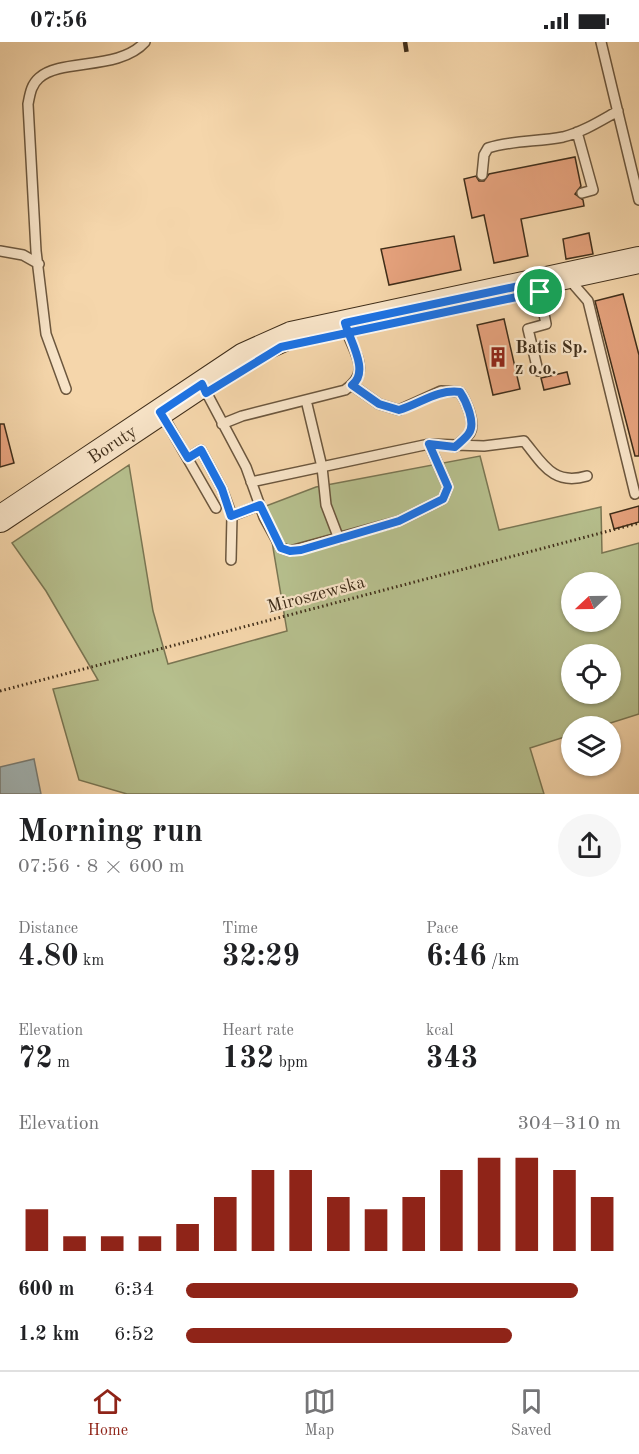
<!DOCTYPE html>
<meta charset="utf-8">
<style>
body{margin:0;font-family:"Old Standard TT",serif;background:#f6f6f6;color:#202124;height:100vh;display:flex;flex-direction:column;font-size:22px;white-space:nowrap}
*{box-sizing:border-box;margin:0}
p{font-size:20px;color:#757577}
.icon{flex:none;width:33px;height:33px;fill:none;stroke:currentColor;stroke-width:2;stroke-linecap:round;stroke-linejoin:round}
.map{position:relative;height:752px;overflow:hidden}
.drawer{display:flex;flex-direction:column;background:#fff;flex:1}
.drawer>*{flex:none}
.needle{width:39px;rotate:248deg}
.fabs{position:absolute;left:561px;top:530px;display:grid;gap:12px}
.fabs a{display:grid;place-items:center;width:60px;height:60px;border-radius:50%;background:#fff;box-shadow:0 2px 4px #0004;font-size:30px}
.pin{position:absolute;display:grid;place-items:center;width:51px;height:51px;color:#fff;margin:-26px;border:3px solid #fff;border-radius:50%;box-shadow:0 2px 6px #0007}
.round{display:grid;place-items:center;flex:none;width:63px;height:63px;border-radius:32px;background:#f6f6f6}
.overview{display:flex;align-items:center;justify-content:space-between;height:102px;padding:0 18px}
h1{font-size:33px;font-weight:700;line-height:45px}
.stats{display:grid;grid-template-columns:repeat(3,1fr);gap:9px;height:102px;padding:6px 18px}
.stats div{display:grid;align-content:center}
.stats b{font-size:30px;font-weight:700}
.stats small{font-size:16px;font-weight:400}
.stats p{font-size:16px}
.chart{height:168px;padding:12px 18px}
.chart p{display:flex;justify-content:space-between}
.chart svg{width:100%;height:108px;margin-top:6px;stroke:#8f2418;stroke-width:6}
ul{padding:0 18px;list-style:none;font-size:20px}
li{display:grid;grid-template-columns:96px 72px 1fr;align-items:center;height:45px}
li i{height:15px;border-radius:8px;background:#8f2418}
.status{display:flex;justify-content:space-between;align-items:center;height:42px;padding:0 30px;background:#fff;direction:ltr}
.status svg{height:16px;fill:currentColor}
.tab-bar{display:flex;justify-content:space-around;align-items:center;height:84px;border-top:2px solid #e0e0e0;background:#fff;font-size:16px;color:#757577}
.tab-bar a{display:grid;justify-items:center;gap:3px}
.tab-bar .current{color:#8f2418}
.map>svg:first-child{display:block}
</style>
<div class="status"><b>07:56</b><svg viewBox="0 0 49 12"><path d="M0 12V9h3v3zM5 12V6h3v6zM10 12V3h3v9zM15 12V0h3v12zM26 1h20v11H26zM47 4h2v5h-2z"/></svg></div>
<div class="map">
<svg width="639" height="752" viewBox="0 0 639 752">
<rect width="100%" height="100%" fill="#f5d6ab"/>
<filter id="stains"><feTurbulence type="fractalNoise" baseFrequency=".00333" numOctaves="4"/><feColorMatrix values="0 0 0 0 .2 0 0 0 0 .09 0 0 0 0 .02 0 0 0 .5 -.17"/></filter>
<radialGradient id="worn" r=".72"><stop offset=".6" stop-color="#630" stop-opacity="0"/><stop offset="1" stop-color="#630" stop-opacity=".3"/></radialGradient>
<!-- green -->
<path fill="#b6bf8d" stroke="#7a7653" stroke-width="1.5" fill-rule="evenodd" d="M480,414l19,74 102,-23 1,46 37,-10v171l-38,12h-29l-1,9 -41,13 14,46h-417l-48,-14 -26,-91 45,-9 -52,-89 -34,-48 117,-78 24,146 15,53 119,-33 -21,-125 50,-19zM572,540h38v39h-38zM572,612h38v39h-38z"/>
<!-- water -->
<path fill="#a3b6b6" stroke="#7b7f77" stroke-width="1.5" d="M34,717l7,35h-41v-27z"/>
<!-- building -->
<path fill="#e6a27d" stroke="#3f2d19" stroke-width="1.5" d="M575,115l6,29 -6,8 8,6 1,6 -63,13 7,37 -34,7 -10,-48 -12,3 -8,-39 12,-3 3,5h5l5,-7z
M589,191l4,21 -27,5 -3,-20z
M454,194l7,34 -72,15 -8,-36z
M623,252l16,61v101h-4l-40,-155z
M504,277l16,70 -27,6 -16,-70z
M567,330l3,12 -26,6 -3,-12z
M0,382h4l10,39 -14,4z
M639,464v16l-25,7 -4,-15z"/>
<g fill="none" stroke-linecap="round" stroke-linejoin="round">
<!-- lane casing -->
<g stroke="#6c573e" stroke-width="12">
<path id="lane" d="M601,0l38,158
M577,90l16,58 -11,3
M482,133l2,-20 4,-7c25,-8 50,-6 75,-11 20,-5 37,-16 55,-26
M0,209l23,4 16,9
M568,236l20,23 47,193
M538,329l-10,-42 18,-5 -8,-40
M352,343l27,19 20,6 42,-19 19,1c6,9 16,31 10,41 -4,5 -11,10 -15,14
M203,344l43,81 18,50 17,31 9,3 109,-30 44,-22 5,-12 -19,-43
M66,347l-20,-55 -10,-83 -8,-147c2,-10 3,-19 11,-26 22,-20 80,-7 106,-36
M306,358l16,67 4,38 13,34
M162,372l54,94
M222,382l20,-8 103,-26c28,-19 8,-37 0,-64
M188,416l13,-8 21,39 10,27 -1,44
M251,440l178,-38 55,2 40,-5c19,23 29,45 63,35
M232,474l28,-11"/>
</g>
<!-- secondary casing -->
<g stroke="#3f2d19" stroke-width="28">
<path id="secondary" d="M0,477l244,-163 47,-21 348,-75"/>
</g>
<!-- path -->
<path stroke="#3f2d19" stroke-width="3" stroke-dasharray="1.5 3" stroke-linecap="butt" d="M0,649l639,-168"/>
<!-- lane -->
<use href="#lane" stroke="#f8e4c8" stroke-width="9"/>
<!-- secondary -->
<use href="#secondary" stroke="#f8e4c8" stroke-width="26"/>
<!-- rail -->
<path stroke="#3f2d19" stroke-width="4.5" stroke-dasharray="10 10" stroke-linecap="butt" d="M405,0l2,13"/>
</g>
<g fill="none" stroke-linecap="round" stroke-linejoin="round">
<!-- route casing -->
<g stroke="#fff" stroke-width="12">
<path id="route" d="M540,250l-259,55 -75,46 -4,-9 -42,28 28,46 13,-8 21,39 9,27 29,-11 21,43 9,3 11,-1 98,-29 44,-22 5,-12 -19,-43 26,3c4,-4 11,-9 14,-14 7,-10 -3,-32 -9,-41 -23,-3 -40,12 -61,18l-20,-6 -27,-19c18,-13 -2,-44 -7,-62l193,-41 2,10"/>
</g>
<!-- route -->
<use href="#route" stroke="#1a73e8" stroke-width="8"/>
</g>
<!-- icons -->
<defs>
<g id="building-bare" transform="scale(1.62)"><path d="M-4-6H4V6H1V3H-1V6H-4ZM-2.5-4.3h1.7v1.8h-1.7ZM.8-4.3h1.7v1.8H.8ZM-2.5-1h1.7V.8h-1.7ZM.8-1h1.7V.8H.8Z" fill="#8f2418" stroke="#f8e4c8" stroke-width="2.5" paint-order="stroke"/></g>
</defs>
<g fill-rule="evenodd">
<use href="#building-bare" x="498" y="315"/>
</g>
<g text-anchor="middle" stroke-width="4.5" stroke-linejoin="round" paint-order="stroke">
<!-- poi labels -->
<g font-size="18" font-weight="bold" fill="#3f2d19" stroke="#f8e4c8" text-anchor="start">
<text x="515" y="311">Batis Sp.<tspan x="515" dy="21">z o.o.</tspan></text>
</g>
<!-- street labels -->
<g font-size="18" fill="#3f2d19" stroke="#f8e4c8">
<text transform="translate(112 402) rotate(-34)" y="6">Boruty</text>
<text transform="translate(316 552) rotate(-15)" y="6">Miroszewska</text>
</g>
</g>
<rect width="100%" height="100%" filter="url(#stains)"/>
<rect width="100%" height="100%" fill="url(#worn)"/>
</svg>
<div class="fabs">
<a><svg class="needle" viewBox="-14 -14 28 28"><path d="M0-13l5 13h-10z" fill="#e53935"/><path d="M0 13l5-13h-10z" fill="#757577"/></svg></a>
<a><svg class="icon" aria-label="locate" viewBox="0 0 24 24"><circle cx="12" cy="12" r="6"/><path d="M12 2v4M12 18v4M2 12h4M18 12h4"/></svg></a>
<a><svg class="icon" aria-label="layers" viewBox="0 0 24 24"><path d="M12 4l9 5-9 5-9-5zM3 14l9 5 9-5"/></svg></a>
</div>
<div class="pin" style="left:540px;top:250px;background:#1e9e55"><svg class="icon" aria-label="arrive" viewBox="0 0 24 24"><path d="M6 21V4h12l-3 4 3 4H6"/></svg></div>
</div>
<section class="drawer">
<div class="overview"><div><h1>Morning run</h1><p>07:56 · 8 × 600 m</p></div><a class="round"><svg class="icon" aria-label="share" viewBox="0 0 24 24"><path d="M12 15V3M7 8l5-5 5 5M5 13v7h14v-7"/></svg></a></div>
<div class="stats">
<div><p>Distance</p><b>4.80<small> km</small></b></div>
<div><p>Time</p><b>32:29</b></div>
<div><p>Pace</p><b>6:46<small> /km</small></b></div>
</div>
<div class="stats">
<div><p>Elevation</p><b>72<small> m</small></b></div>
<div><p>Heart rate</p><b>132<small> bpm</small></b></div>
<div><p>kcal</p><b>343</b></div>
</div>
<div class="chart"><p><span>Elevation</span>304–310 m</p>
<svg viewBox="0 0 160 44" preserveAspectRatio="none"><path d="M5 44V27M15 44V38M25 44V38M35 44V38M45 44V33M55 44V22M65 44V11M75 44V11M85 44V22M95 44V27M105 44V22M115 44V11M125 44V6M135 44V6M145 44V11M155 44V22"/></svg>
</div>
<ul>
<li><b>600 m</b>6:34<i style="width:90%"></i></li>
<li><b>1.2 km</b>6:52<i style="width:75%"></i></li>
</ul>
</section>
<nav class="tab-bar">
<a class="current"><svg class="icon" aria-label="home" viewBox="0 0 24 24"><path d="M3 11l9-7 9 7M6 9v11h12V9"/></svg>Home</a>
<a><svg class="icon" aria-label="map" viewBox="0 0 24 24"><path d="M3 6l6-2 6 2 6-2v14l-6 2-6-2-6 2zM9 4v14M15 6v14"/></svg>Map</a>
<a><svg class="icon" aria-label="saved" viewBox="0 0 24 24"><path d="M7 4h10v16l-5-4-5 4z"/></svg>Saved</a>
</nav>
